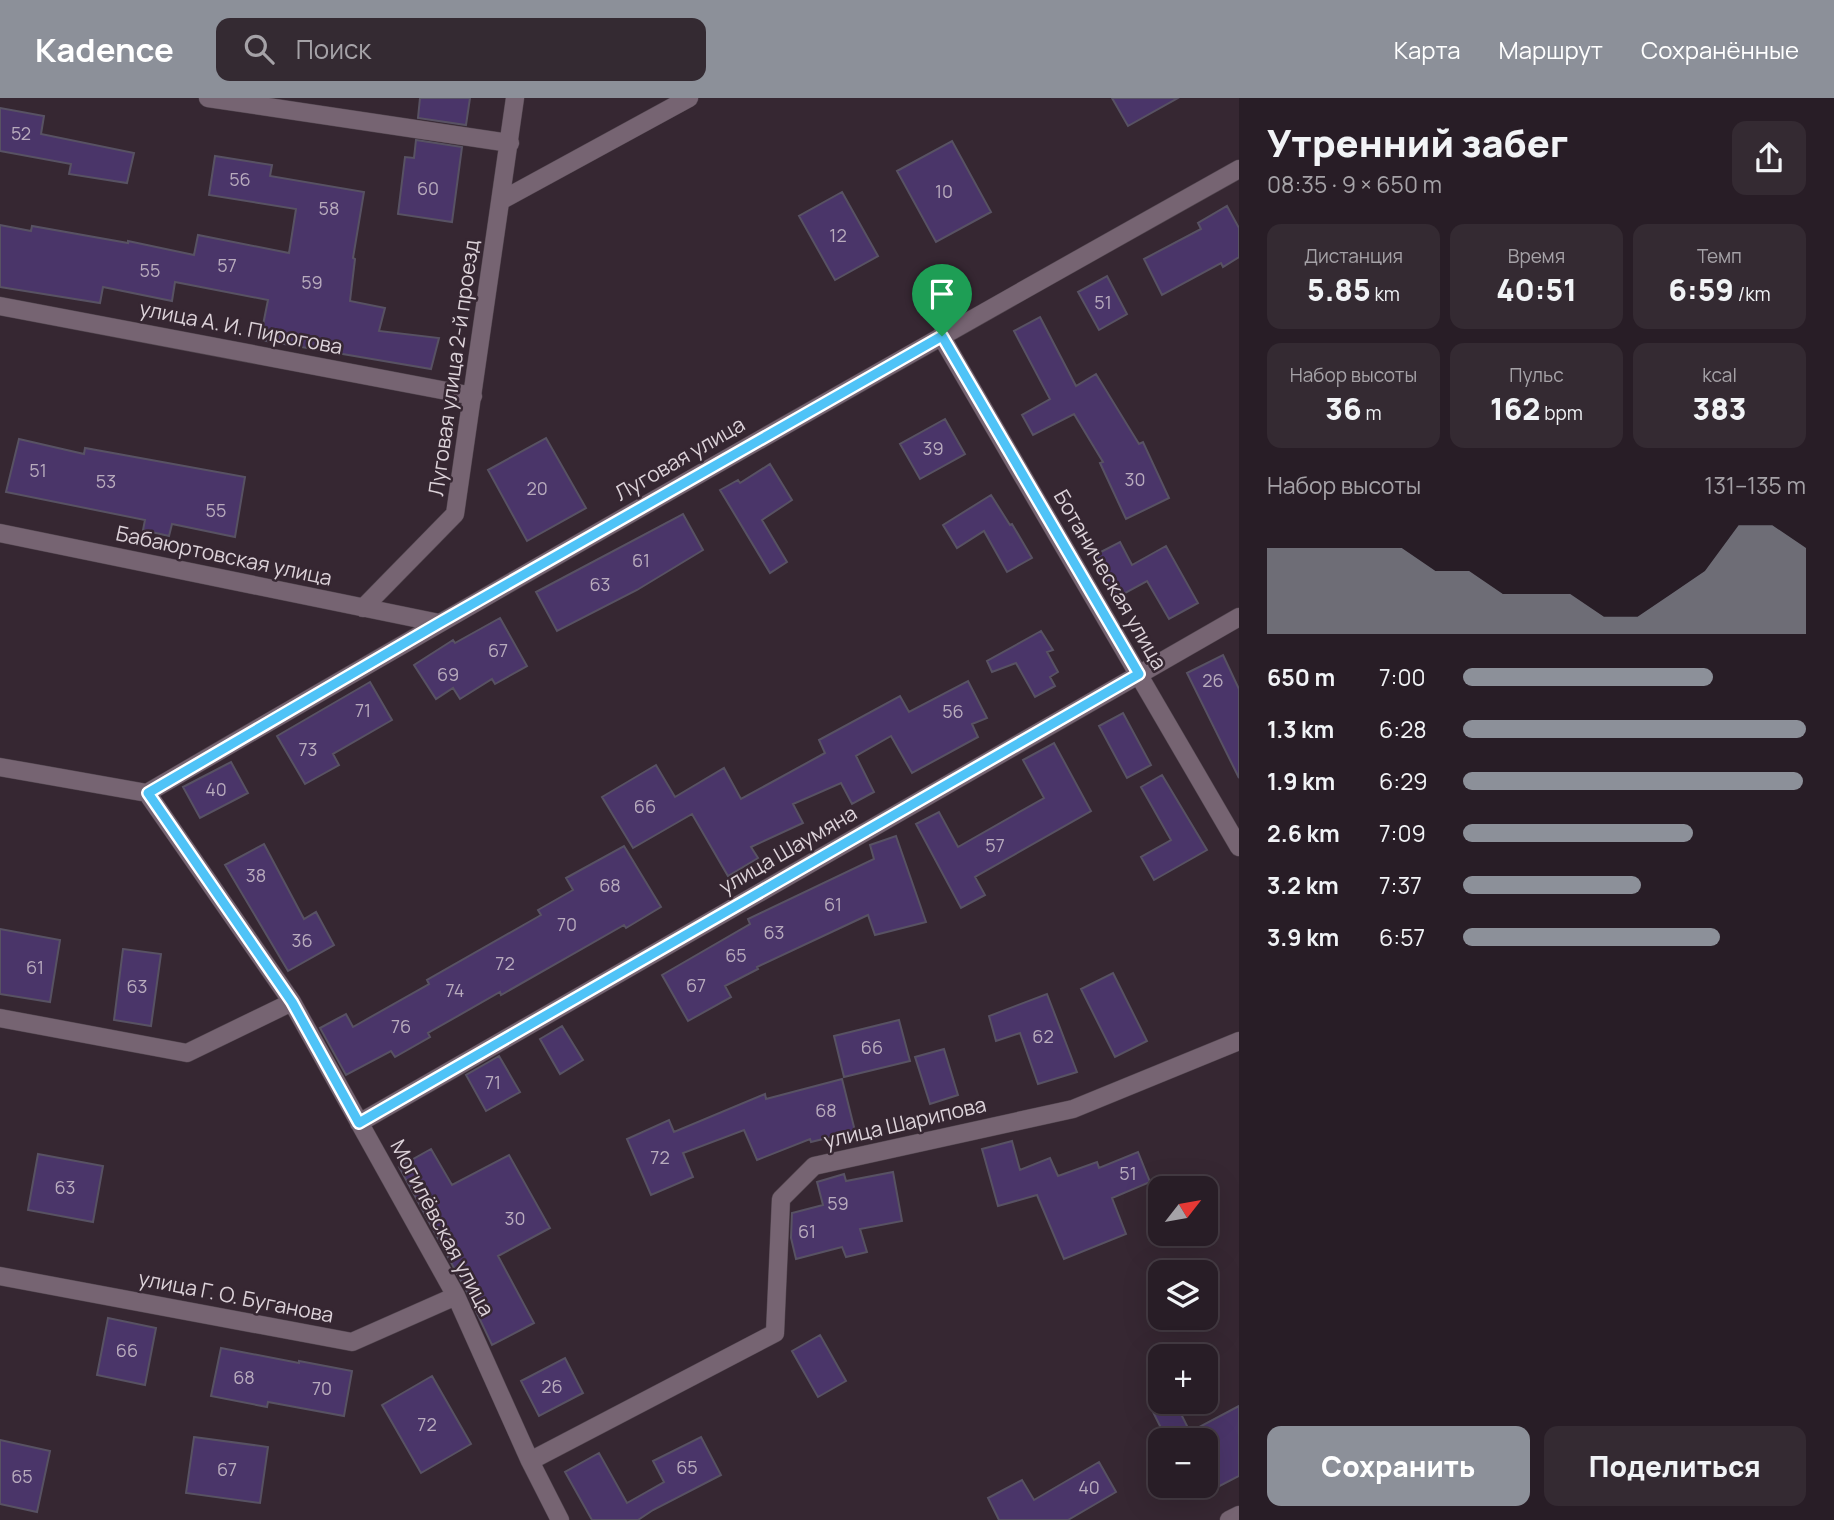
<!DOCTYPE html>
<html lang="ru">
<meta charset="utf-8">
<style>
body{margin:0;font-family:Manrope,sans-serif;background:#342a32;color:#f1f3f6;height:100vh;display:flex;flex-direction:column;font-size:26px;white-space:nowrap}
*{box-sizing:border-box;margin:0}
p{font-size:23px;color:#a5a2a7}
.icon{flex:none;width:38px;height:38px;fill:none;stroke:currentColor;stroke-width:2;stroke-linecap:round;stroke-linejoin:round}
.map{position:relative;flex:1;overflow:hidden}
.details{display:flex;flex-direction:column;background:#281d26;width:595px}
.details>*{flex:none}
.needle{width:46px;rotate:59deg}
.fabs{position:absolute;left:1148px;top:1078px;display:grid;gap:14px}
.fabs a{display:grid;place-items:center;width:70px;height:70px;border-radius:14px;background:#281d26;box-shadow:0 7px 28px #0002,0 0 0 2px #443b43;font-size:35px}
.pin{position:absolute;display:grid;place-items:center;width:60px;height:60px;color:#fff;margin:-72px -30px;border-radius:50% 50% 50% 0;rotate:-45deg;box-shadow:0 0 7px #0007}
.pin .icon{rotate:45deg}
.round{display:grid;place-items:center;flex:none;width:74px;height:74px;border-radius:14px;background:#342a32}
.head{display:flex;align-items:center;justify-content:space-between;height:119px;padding:0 28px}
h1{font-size:38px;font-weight:800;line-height:52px}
.stats{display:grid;grid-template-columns:repeat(3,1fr);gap:10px;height:119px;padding:7px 28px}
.stats div{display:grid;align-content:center;border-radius:14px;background:#342a32;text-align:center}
.stats b{font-size:30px;font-weight:800}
.stats small{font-size:19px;font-weight:400}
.stats p{font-size:19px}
.chart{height:196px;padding:14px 28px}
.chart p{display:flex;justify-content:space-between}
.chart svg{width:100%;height:126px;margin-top:7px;fill:#8c9099;opacity:.7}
.primary-button{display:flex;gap:14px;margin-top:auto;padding:14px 28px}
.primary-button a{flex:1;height:80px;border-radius:14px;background:#8c9099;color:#fff;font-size:28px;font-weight:800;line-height:80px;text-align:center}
.primary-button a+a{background:#342a32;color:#f1f3f6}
ul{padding:0 28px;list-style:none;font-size:23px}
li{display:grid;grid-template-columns:112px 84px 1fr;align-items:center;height:52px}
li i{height:18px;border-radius:9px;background:#8c9099}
header{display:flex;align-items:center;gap:42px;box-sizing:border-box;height:98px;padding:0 35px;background:#8c9099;color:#fff}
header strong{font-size:33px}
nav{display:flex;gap:38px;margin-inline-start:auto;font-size:24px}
.search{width:490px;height:63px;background:#342a32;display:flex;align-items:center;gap:18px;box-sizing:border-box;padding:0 24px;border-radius:14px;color:#a5a2a7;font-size:26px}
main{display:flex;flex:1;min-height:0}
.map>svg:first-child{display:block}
</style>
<header>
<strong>Kadence</strong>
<div class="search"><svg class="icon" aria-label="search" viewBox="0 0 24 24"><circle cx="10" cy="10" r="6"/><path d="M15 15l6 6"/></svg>Поиск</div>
<nav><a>Карта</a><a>Маршрут</a><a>Сохранённые</a></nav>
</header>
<main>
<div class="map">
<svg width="1239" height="1422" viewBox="0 0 1239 1422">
<rect width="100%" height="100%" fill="#362732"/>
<!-- building -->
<path fill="#4a3569" stroke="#585263" stroke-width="2" d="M420,0h50l-4,27 -48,-7z
M1112,0h66l-50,28z
M0,10l44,8 -3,18 93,19 -7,30 -58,-9 2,-10 -71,-13z
M416,42l46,7 -10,75 -54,-8 7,-57 9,1z
M952,43l39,71 -55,30 -39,-71z
M215,58l57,9 -2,11 94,16 -11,66 2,1 -5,42 35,7 -6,23 60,7 -8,31 -171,-29 8,-40 -93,-18 -3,19 -69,-14 -3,16 -100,-16v-62l31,6 1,-5 96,17v-2l66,14 4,-20 91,18 7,-44 -87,-14z
M842,94l36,64 -43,24 -36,-64z
M1227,108l12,22v29l-16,10 -2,-4 -59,32 -18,-36 57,-30 -3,-6z
M1107,178l20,38 -28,16 -21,-38z
M1040,219l36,69 20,-12 43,70 4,-2 26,56 -43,21 -26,-56 3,-1 -29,-48 -41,21 -11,-20 28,-16 -36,-68z
M945,321l20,35 -45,25 -20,-35z
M546,340l40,70 -59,33 -39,-71z
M19,341l65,15 1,-6 160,29 -10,60 -63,-13 -3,12 -26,-6 2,-10 -139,-28z
M770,366l22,36 -30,20 25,42 -17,11 -50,-83 18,-10 2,3z
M991,397l19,30 2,-1 20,34 -25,14 -23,-41 -27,17 -14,-23z
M683,416l20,36 -66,40 -80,41 -21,-39z
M1120,444l12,23 34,-19 32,57 -29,16 -22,-38 -31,17 -23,-42z
M500,520l27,48 -32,18 -3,-5 -32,20 -7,-11 -17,11 -22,-34 39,-25 2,3z
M1041,533l12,19 -6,2 11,20 -8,5 5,9 -20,11 -19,-34 -24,9 -5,-11z
M1223,557l16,34v89l-52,-105z
M968,583l19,37 -15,6 6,13 -66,36 -21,-37 -35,20 18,36 -22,12 -11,-21 -48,21 10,19 -52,24 7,11 -30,18 -36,-62 -59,34 -31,-51 54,-32 19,32 49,-29 17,31 84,-46 -6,-13 81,-44 9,16z
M370,584l22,38 -59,34 6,11 -34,19 -28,-48z
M1123,615l28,52 -24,13 -28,-52z
M1054,645l37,68 -116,66 10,18 -24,13 -45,-84 23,-12 19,35 86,-49 -21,-38z
M231,664l17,31 -48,25 -17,-31z
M1162,677l45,75 -53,30 -13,-23 30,-17 -30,-53z
M896,738l30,86 -51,13 -7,-20 -111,52 1,2 -33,17 6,11 -43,24 -26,-46 88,-51 -2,-5 126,-60 -4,-14z
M264,746l40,75 12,-7 18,33 -46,26 -63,-106z
M624,748l37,61 -35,21 -2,-3 -123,70 -1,-3 -72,41 2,4 -35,20 -4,-6 -45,24 -26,-47 26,-14 7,13 76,-43 -2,-4 114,-65 -3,-5 35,-20 -7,-12z
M0,831l60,11 -10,62 -50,-8z
M123,851l38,5 -10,72 -37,-6z
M1113,875l34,68 -32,16 -34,-68z
M1047,896l30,78 -39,12 -18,-51 -24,8 -7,-25z
M899,922l11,41 -66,16 -10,-41z
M562,928l21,34 -23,14 -20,-35z
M944,951l14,46 -28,9 -15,-47z
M499,958l21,36 -34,19 -20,-36z
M842,981l13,52 -44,11 -1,-3 -53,21 -13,-30 -61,23 10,24 -42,18 -24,-56 42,-19 5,12 91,-38 1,5z
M1012,1043l8,29 30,-12 8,18 39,-14 2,6 39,-16 12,30 -38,16 14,36 -62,25 -27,-64 -39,11 -16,-57z
M431,1051l21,36 57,-30 41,73 -52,28 36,67 -42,22 -26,-55 -67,-123z
M38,1056l65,12 -10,56 -65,-12z
M893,1074l9,49 -42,8 7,23 -21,5 -4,-10 -46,12 -5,-21 1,-25 31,-8 -6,-23 27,-8 2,7z
M108,1220l48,10 -11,57 -48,-10z
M820,1237l26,46 -28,16 -26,-46z
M221,1250l78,15v-2l53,10 -8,45 -76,-14 -1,5 -56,-11z
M565,1260l18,35 -44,23 -18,-35z
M432,1278l39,68 -50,29 -39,-68z
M1175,1304l15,30 49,-26v70l-33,17v-53h-39l-14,-28z
M194,1339l74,10 -8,56 -74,-10z
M701,1339l20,38 -68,35 -15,10h-46l-27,-48 34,-19 28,50 37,-21 -11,-21z
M0,1342l50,11 -13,61 -37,-8z
M1099,1364l17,30 -48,28h-69l-11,-22 34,-18 12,20z"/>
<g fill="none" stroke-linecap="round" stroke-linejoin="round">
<!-- minor casing -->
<g stroke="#52464f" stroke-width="19">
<path id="minor" d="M208,0l302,45
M502,102l187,-102
M0,208l473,90
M941,238l298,511
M0,435l439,90
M363,510l92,-94 60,-416
M0,669l147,26
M147,695c362,-211 726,-419 1092,-624
M147,695l145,209 164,294 74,165 30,59
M0,920l187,35 105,-51
M359,1025l880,-506
M0,1178l352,66 104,-46
M530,1363l245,-128 6,-134 33,-33 259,-57 166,-68
M1229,1422l10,-5"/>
</g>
<!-- minor -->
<use href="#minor" stroke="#766472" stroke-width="18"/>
</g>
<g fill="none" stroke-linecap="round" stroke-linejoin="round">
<!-- route casing -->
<g stroke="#fff" stroke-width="14">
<path id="route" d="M942,238l197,338 -780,449 -67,-121 -144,-209 291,-170z"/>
</g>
<!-- route -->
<use href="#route" stroke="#4fc3f7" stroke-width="9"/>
</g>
<g text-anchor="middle" stroke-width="5" stroke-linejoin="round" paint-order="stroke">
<!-- number labels -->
<g font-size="18" fill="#b8abbd">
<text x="21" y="42">52</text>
<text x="240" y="88">56</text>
<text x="428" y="97">60</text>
<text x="944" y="100">10</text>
<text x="329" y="117">58</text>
<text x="838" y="144">12</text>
<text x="227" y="174">57</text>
<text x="150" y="179">55</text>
<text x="312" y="191">59</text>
<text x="1103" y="211">51</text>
<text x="933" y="357">39</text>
<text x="38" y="379">51</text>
<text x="1135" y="388">30</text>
<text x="106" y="390">53</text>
<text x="537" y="397">20</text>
<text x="216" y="419">55</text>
<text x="641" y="469">61</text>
<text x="600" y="493">63</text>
<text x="498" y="559">67</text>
<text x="448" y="583">69</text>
<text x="1213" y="589">26</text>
<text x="363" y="619">71</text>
<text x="953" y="620">56</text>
<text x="308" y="658">73</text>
<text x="216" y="698">40</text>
<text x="645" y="715">66</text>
<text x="995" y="754">57</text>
<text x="256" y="784">38</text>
<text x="610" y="794">68</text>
<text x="833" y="813">61</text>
<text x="567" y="833">70</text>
<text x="774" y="841">63</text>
<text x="302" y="849">36</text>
<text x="736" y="864">65</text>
<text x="505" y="872">72</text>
<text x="35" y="876">61</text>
<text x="696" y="894">67</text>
<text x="137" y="895">63</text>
<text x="455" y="899">74</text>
<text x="401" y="935">76</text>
<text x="1043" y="945">62</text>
<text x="872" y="956">66</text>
<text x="493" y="991">71</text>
<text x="826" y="1019">68</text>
<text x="660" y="1066">72</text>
<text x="1128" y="1082">51</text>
<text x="65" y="1096">63</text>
<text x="838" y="1112">59</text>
<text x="515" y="1127">30</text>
<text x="807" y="1140">61</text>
<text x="127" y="1259">66</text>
<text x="244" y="1286">68</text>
<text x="552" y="1295">26</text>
<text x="322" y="1297">70</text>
<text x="427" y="1333">72</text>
<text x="687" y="1376">65</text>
<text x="227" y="1378">67</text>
<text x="22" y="1385">65</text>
<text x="1089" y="1396">40</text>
</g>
<!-- street labels -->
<g font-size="21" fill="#dcd2d9" stroke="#362732">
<text transform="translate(241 230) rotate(11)" y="7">улица А. И. Пирогова</text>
<text transform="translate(454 270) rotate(-82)" y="7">Луговая улица 2-й проезд</text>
<text transform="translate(680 361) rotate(-30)" y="7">Луговая улица</text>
<text transform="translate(224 458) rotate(12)" y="7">Бабаюртовская улица</text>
<text transform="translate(1110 482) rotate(60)" y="7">Ботаническая улица</text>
<text transform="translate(788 752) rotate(-30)" y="7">улица Шаумяна</text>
<text transform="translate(905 1025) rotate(-13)" y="7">улица Шарипова</text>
<text transform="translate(442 1130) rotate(62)" y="7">Могилёвская улица</text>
<text transform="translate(236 1199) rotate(11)" y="7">улица Г. О. Буганова</text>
</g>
</g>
</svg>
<div class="fabs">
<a><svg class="needle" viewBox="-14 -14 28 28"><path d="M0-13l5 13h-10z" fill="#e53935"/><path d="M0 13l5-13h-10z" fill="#a5a2a7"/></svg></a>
<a><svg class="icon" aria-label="layers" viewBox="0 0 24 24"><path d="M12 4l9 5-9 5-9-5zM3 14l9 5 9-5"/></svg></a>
<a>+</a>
<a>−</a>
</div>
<div class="pin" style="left:942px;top:238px;background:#1e9e55"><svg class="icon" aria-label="arrive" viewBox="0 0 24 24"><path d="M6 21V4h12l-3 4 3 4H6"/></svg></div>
</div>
<section class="details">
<div class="head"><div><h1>Утренний забег</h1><p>08:35 · 9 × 650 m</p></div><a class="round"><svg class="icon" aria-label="share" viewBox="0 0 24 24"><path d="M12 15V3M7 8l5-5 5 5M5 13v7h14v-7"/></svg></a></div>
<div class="stats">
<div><p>Дистанция</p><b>5.85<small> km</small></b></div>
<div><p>Время</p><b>40:51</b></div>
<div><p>Темп</p><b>6:59<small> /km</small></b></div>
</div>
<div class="stats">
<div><p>Набор высоты</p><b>36<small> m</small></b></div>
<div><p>Пульс</p><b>162<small> bpm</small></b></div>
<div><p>kcal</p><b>383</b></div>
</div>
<div class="chart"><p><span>Набор высоты</span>131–135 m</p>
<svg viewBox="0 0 160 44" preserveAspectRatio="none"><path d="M0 44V14L10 14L20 14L30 14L40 14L50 22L60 22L70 30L80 30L90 30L100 38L110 38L120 30L130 22L140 6L150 6L160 14V44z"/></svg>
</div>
<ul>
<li><b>650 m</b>7:00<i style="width:73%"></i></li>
<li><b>1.3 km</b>6:28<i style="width:100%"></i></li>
<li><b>1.9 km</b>6:29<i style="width:99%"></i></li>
<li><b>2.6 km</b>7:09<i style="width:67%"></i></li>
<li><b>3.2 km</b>7:37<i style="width:52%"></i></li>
<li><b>3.9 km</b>6:57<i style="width:75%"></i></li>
</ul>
<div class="primary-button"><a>Сохранить</a><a>Поделиться</a></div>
</section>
</main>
